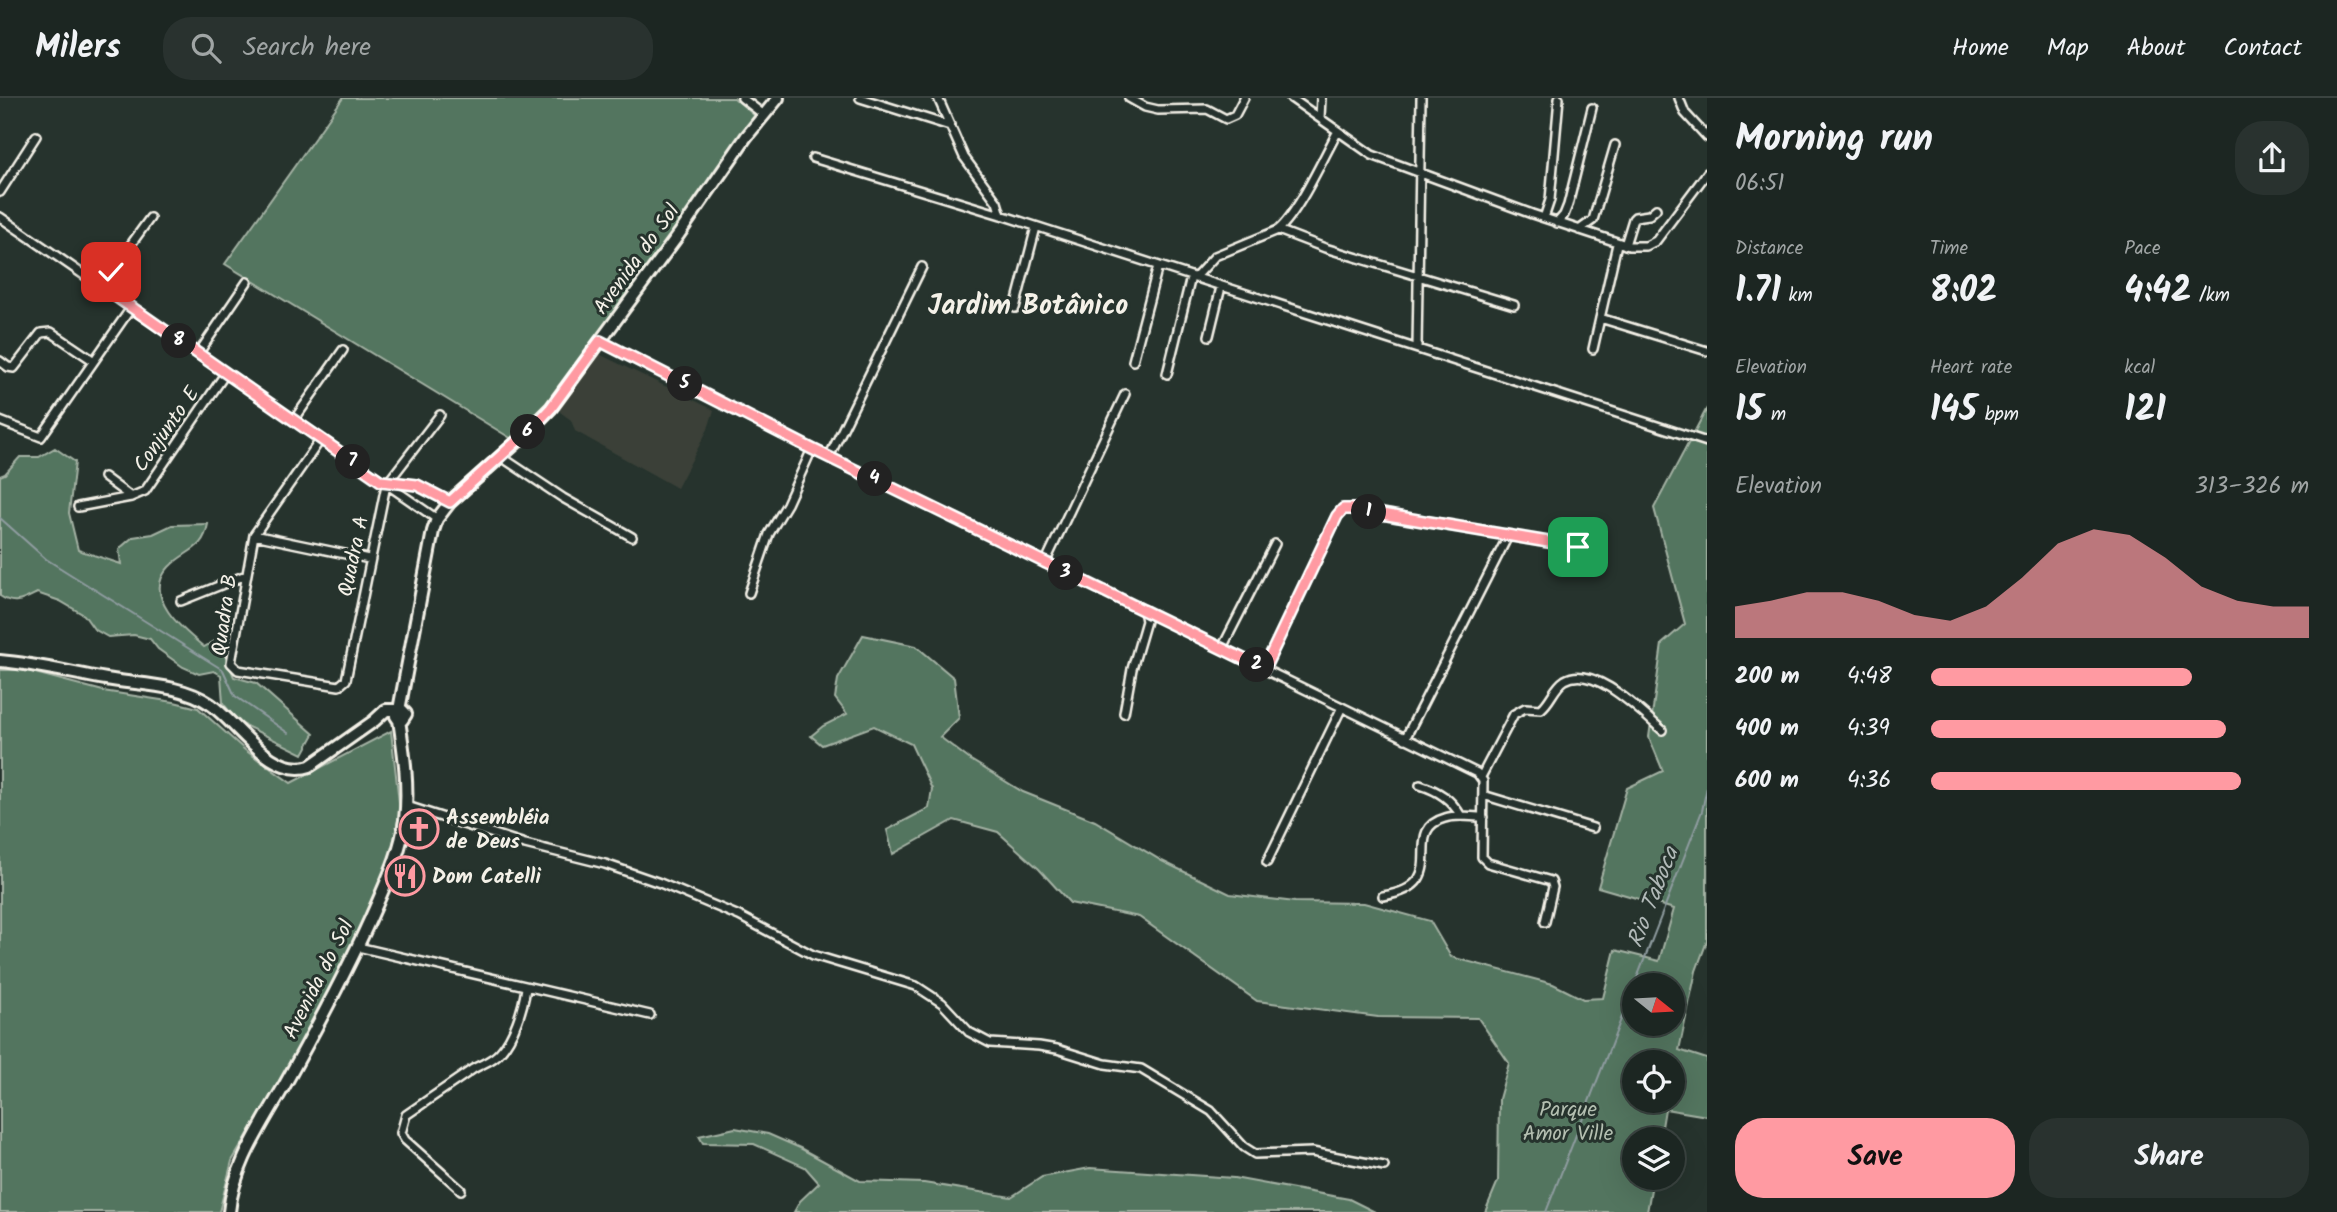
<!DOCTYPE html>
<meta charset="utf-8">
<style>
body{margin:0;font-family:Kalam,sans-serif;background:#29322f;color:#f1f3f6;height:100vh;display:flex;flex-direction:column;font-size:26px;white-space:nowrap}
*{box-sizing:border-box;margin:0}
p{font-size:23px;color:#a0a5a5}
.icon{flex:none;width:38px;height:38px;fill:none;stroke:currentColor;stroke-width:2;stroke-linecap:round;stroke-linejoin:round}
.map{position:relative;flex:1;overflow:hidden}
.panel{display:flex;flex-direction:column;background:#1c2622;width:630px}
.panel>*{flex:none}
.needle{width:46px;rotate:108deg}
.buttons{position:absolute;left:1622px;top:875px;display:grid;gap:14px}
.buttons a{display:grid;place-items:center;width:63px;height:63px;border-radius:50%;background:#1c2622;box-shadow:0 7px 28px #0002,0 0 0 2px #3a4340;font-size:35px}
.pin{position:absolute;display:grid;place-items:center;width:60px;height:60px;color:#fff;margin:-30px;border-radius:14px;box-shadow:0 4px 10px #0006}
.km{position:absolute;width:35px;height:35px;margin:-18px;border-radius:50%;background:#222;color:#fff;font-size:19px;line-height:35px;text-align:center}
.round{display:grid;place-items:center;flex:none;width:74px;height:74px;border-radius:28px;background:#29322f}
.overview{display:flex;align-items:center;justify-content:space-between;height:119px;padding:0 28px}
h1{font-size:38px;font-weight:700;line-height:52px}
.figures{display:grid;grid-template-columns:repeat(3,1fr);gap:10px;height:119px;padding:7px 28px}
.figures div{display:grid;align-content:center}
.figures b{font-size:35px;font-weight:700}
.figures small{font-size:19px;font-weight:400}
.figures p{font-size:19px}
.chart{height:196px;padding:14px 28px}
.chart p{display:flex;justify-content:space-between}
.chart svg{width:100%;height:126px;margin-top:7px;fill:#ff9aa2;opacity:.7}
.cta{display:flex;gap:14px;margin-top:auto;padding:14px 28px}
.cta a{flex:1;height:80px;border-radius:28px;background:#ff9aa2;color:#111;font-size:28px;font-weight:700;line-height:80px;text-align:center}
.cta a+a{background:#29322f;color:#f1f3f6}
ul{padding:0 28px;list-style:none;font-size:23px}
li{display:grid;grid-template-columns:112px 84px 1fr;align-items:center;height:52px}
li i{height:18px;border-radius:9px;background:#ff9aa2}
header{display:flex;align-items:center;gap:42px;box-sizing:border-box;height:98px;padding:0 35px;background:#1c2622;border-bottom:2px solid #3a4340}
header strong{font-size:33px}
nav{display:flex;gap:38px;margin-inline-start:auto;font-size:24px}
.search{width:490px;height:63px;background:#29322f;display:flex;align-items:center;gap:18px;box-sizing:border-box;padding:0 24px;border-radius:28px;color:#a0a5a5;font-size:26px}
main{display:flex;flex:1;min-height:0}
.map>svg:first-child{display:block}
</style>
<header>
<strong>Milers</strong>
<div class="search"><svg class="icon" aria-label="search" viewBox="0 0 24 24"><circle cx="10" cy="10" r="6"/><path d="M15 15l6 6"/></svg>Search here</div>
<nav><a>Home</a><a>Map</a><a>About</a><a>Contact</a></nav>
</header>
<main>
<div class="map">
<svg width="1707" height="1114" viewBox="0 0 1707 1114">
<rect width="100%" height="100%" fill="#26332d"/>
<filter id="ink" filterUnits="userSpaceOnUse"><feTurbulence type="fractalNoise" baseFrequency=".0143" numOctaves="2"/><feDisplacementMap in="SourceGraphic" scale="14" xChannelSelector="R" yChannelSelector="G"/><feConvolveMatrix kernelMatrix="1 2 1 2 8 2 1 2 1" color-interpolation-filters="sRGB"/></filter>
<g filter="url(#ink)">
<!-- built -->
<path fill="#3a4138" d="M599,256l115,56 -6,19 -31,59 -102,-57 -4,-11 -11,-8v-3z"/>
<!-- green -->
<path fill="#53745f" stroke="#a4b2a4" stroke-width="2" fill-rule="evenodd" d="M343,0h391l27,23 -244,321 -292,-178z
M1707,310v533l-11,30 -17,79 28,9v57l-42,-7 -5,30h-26v39h19l-6,34h-162l13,-31 1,-82 10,-36 -31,-45 -100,-1 -121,-16 -118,-84 -69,-14 -31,-34 -41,-37 -44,-12 -61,34 -6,-24 42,-22 3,-19 -21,-45 -37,-18 -52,19 -11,-9 12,-10 24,-12 -12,-16 3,-19 25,-44 53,11 38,32 5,40 -19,19 29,22 54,33 72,29 67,40 68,33 65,8 69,1 66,18 21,36 102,27 30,15 20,-1 12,-48 44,11 15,-52 -76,-22 29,-99 36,-17 -14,-34 13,-93 23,-20 -31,-116zM1634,887h39v39h-39zM1634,964h39v39h-39z
M55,350l20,14 -6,51 9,37 43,14 -2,-15 14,-12 20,-3 19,-9 36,-1c-5,28 -22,25 -39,43 -28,29 14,63 35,80l18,-10 3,18 9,22 22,6 58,51 -11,20 -65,-32 -15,-19 -2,-28 -7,-4 -15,3 -16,-7 -25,-18 -8,-10 -16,-4 -26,2 -14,-8 -10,-14 -24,-14 -23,-8c-14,7 -23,13 -37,3v-120l5,-2 15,-17h19z
M0,572h24l79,21 71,11 24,6 47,42 46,33 100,-52 9,80 -10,47 -46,104 -34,68 -78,131 -13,51h-219z
M735,1030l33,6 32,14 60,33 64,2 87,14 31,-20 48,-9 144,10 115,21 26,13h-581l6,-11 19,-18 -14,-16 -51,-23 -51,-1 -4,-7z"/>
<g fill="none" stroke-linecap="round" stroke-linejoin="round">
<!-- stream -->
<path stroke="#909da1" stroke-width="2" d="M0,420l46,41 177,111 12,26 53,37
M1546,1114l156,-401 5,-24"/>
<!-- street casing -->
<g stroke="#f4f1e8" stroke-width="12">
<path id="street" d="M742,0l22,17
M860,0l90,28
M938,0l26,59 33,45 4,13
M1129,0l16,9 13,3 49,-1 19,10 9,-4 9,-17
M1291,0l81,57 160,59 97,32h17l10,-5 51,-68
M1679,0l6,15 22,24
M1320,20l1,-20
M813,60l188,57 706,227
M0,94l36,-56
M0,119l437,302
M1544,120l6,-18 9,-102
M1557,125l7,-8 4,-10 24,-97
M1278,132l47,18 189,57
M1579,132l14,-10 22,-75
M1625,147l8,-26 2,-2 14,-2 7,-6
M1195,180l20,-22 63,-26c21,-18 45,-72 60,-99
M101,188l49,-68
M1015,210l21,-81
M1600,220l107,33
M1209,238l12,-49
M600,243l212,108 665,324 6,8 -1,76 6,6 63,18 2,6 -8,35
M1417,250l4,-250
M1593,251l24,-105
M198,256l49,-72
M0,263l8,6 6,1 27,-35 10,-1 43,29
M1133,263l25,-95
M1167,276l24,-97
M294,322l49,-70
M0,323l41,16 90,-129
M321,341l-67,96 -23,128 7,7 101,16 7,-6 40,-195 54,-70
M500,358l63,42 69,39
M829,359l93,-190
M104,379l27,20
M385,383l32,4 33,17
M78,409l53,-10 14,-6 80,-117
M254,437l115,24
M1045,465l80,-169
M749,495l20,-59 18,-30 25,-55
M181,503l65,-26
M1222,550l53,-104
M1264,571l73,-153 6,-7h9l226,38
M1124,615l8,-44 14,-48 -2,-11
M1405,641l103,-203
M1481,679l33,-63 11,-6 16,1c10,-8 13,-22 24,-29 29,-17 77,33 97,50
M1420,687c19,6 31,14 41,31
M1483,697l110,33
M407,708l118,38 80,20 55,19 79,33 74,39 103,31 26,17 27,29 21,11 49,3 18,3 48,15 36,5 70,42 33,36 11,7 57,-2 72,14
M1267,764l75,-155
M1383,798c73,-11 15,-65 62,-78 12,-4 25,-1 38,-1
M358,849l292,68
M461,1092l-56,-50 -4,-7 5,-18c22,-15 45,-31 67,-46 10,-6 20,-8 27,-17 14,-15 23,-44 26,-64"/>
</g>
<!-- secondary casing -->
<g stroke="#f4f1e8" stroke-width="16">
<path id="secondary" d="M0,563c36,3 71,12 106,18 34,6 75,5 104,25 28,19 61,75 100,62l64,-45 12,-11h16l4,4 -4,6 -4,-1 -2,-3
M399,612l34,-179 4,-12 13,-17 67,-60 34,-34 128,-174 67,-97 32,-39
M229,1114c4,-46 33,-87 55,-126 33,-59 65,-118 92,-180 12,-28 25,-55 29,-86 4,-33 -1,-67 -6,-100"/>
</g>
<!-- street -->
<use href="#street" stroke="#26332d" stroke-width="7"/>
<!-- secondary -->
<use href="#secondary" stroke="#26332d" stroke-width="10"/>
</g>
</g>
<g fill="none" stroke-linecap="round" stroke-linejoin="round" filter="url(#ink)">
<!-- route casing -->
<g stroke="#fff" stroke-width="14">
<path id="route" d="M111,174l-10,14 280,195 36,4 33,17 86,-78 15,-16 49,-67 212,108 452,220 73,-153 6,-7h9l226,38"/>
</g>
<!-- route -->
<use href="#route" stroke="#ff9aa2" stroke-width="9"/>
</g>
<!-- icons -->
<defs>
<g id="church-ring" transform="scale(2.0125)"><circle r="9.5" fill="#26332d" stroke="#ff9aa2" stroke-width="1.5"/><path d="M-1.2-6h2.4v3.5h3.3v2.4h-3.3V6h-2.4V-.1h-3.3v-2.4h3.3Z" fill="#ff9aa2"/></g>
<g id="restaurant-ring" transform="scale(2.0125)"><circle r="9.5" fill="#26332d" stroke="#ff9aa2" stroke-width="1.5"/><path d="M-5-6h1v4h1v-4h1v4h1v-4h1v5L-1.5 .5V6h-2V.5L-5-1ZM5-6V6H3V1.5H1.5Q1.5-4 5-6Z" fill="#ff9aa2"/></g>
</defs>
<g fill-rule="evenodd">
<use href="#church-ring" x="419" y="731"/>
<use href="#restaurant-ring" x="405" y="778"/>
</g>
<g text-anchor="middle" stroke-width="6" stroke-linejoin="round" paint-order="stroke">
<!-- street labels -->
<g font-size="21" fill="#f4f1e8" stroke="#26332d">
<text transform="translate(636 161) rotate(-54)" y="7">Avenida do Sol</text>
<text transform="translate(166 331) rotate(-55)" y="7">Conjunto E</text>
<text transform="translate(353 458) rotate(-78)" y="7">Quadra A</text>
<text transform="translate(224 517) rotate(-82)" y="7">Quadra B</text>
<text transform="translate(318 881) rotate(-63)" y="7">Avenida do Sol</text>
</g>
<!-- poi labels -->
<g font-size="21" font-weight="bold" fill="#f4f1e8" stroke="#26332d" text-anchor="start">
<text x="446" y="726">Assembléia<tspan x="446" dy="24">de Deus</tspan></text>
<text x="432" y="785">Dom Catelli</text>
</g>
<!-- park labels -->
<g font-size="21" fill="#b4bfb1" stroke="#26332d">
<text x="1568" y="1018">Parque<tspan x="1568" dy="24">Amor Ville</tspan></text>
</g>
<!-- water labels -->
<g font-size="23" font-style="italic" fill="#b1b9b8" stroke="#26332d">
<text transform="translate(1652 799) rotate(-69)" y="8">Rio Taboca</text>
</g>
<!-- district labels -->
<g font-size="28" font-weight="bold" fill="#f4f1e8" stroke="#26332d">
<text x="1028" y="216">Jardim Botânico</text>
</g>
</g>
</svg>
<div class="buttons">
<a><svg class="needle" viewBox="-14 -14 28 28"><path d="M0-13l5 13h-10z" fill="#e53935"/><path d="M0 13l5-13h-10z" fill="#a0a5a5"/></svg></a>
<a><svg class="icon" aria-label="locate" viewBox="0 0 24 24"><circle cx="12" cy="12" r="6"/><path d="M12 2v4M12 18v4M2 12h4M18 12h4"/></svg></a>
<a><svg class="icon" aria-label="layers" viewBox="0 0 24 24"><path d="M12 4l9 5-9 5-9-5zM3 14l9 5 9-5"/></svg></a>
</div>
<div class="pin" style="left:1578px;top:449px;background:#1e9e55"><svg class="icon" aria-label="arrive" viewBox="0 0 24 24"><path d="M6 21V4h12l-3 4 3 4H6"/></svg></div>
<div class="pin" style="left:111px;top:174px;background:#d93025"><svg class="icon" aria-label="check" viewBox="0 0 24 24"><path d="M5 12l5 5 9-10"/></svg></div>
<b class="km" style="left:1369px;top:414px">1</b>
<b class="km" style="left:1257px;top:567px">2</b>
<b class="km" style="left:1066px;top:475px">3</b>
<b class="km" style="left:875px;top:381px">4</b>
<b class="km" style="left:685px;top:286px">5</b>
<b class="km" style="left:528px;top:334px">6</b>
<b class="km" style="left:353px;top:364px">7</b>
<b class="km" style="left:179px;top:243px">8</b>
</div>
<section class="panel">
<div class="overview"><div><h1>Morning run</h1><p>06:51</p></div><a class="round"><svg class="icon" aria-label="share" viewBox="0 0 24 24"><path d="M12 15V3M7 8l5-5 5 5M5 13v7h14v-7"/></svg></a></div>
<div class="figures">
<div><p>Distance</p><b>1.71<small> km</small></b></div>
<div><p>Time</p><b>8:02</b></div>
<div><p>Pace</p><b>4:42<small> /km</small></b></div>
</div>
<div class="figures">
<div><p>Elevation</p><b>15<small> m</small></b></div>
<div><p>Heart rate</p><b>145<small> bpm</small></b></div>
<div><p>kcal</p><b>121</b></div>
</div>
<div class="chart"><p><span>Elevation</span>313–326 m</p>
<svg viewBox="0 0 160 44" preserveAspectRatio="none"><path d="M0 44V33L10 31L20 28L30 28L40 31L50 36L60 38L70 33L80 23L90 11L100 6L110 8L120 16L130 26L140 31L150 33L160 33V44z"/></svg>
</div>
<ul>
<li><b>200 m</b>4:48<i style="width:69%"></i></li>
<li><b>400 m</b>4:39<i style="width:78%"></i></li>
<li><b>600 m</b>4:36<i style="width:82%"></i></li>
</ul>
<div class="cta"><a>Save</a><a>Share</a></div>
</section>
</main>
